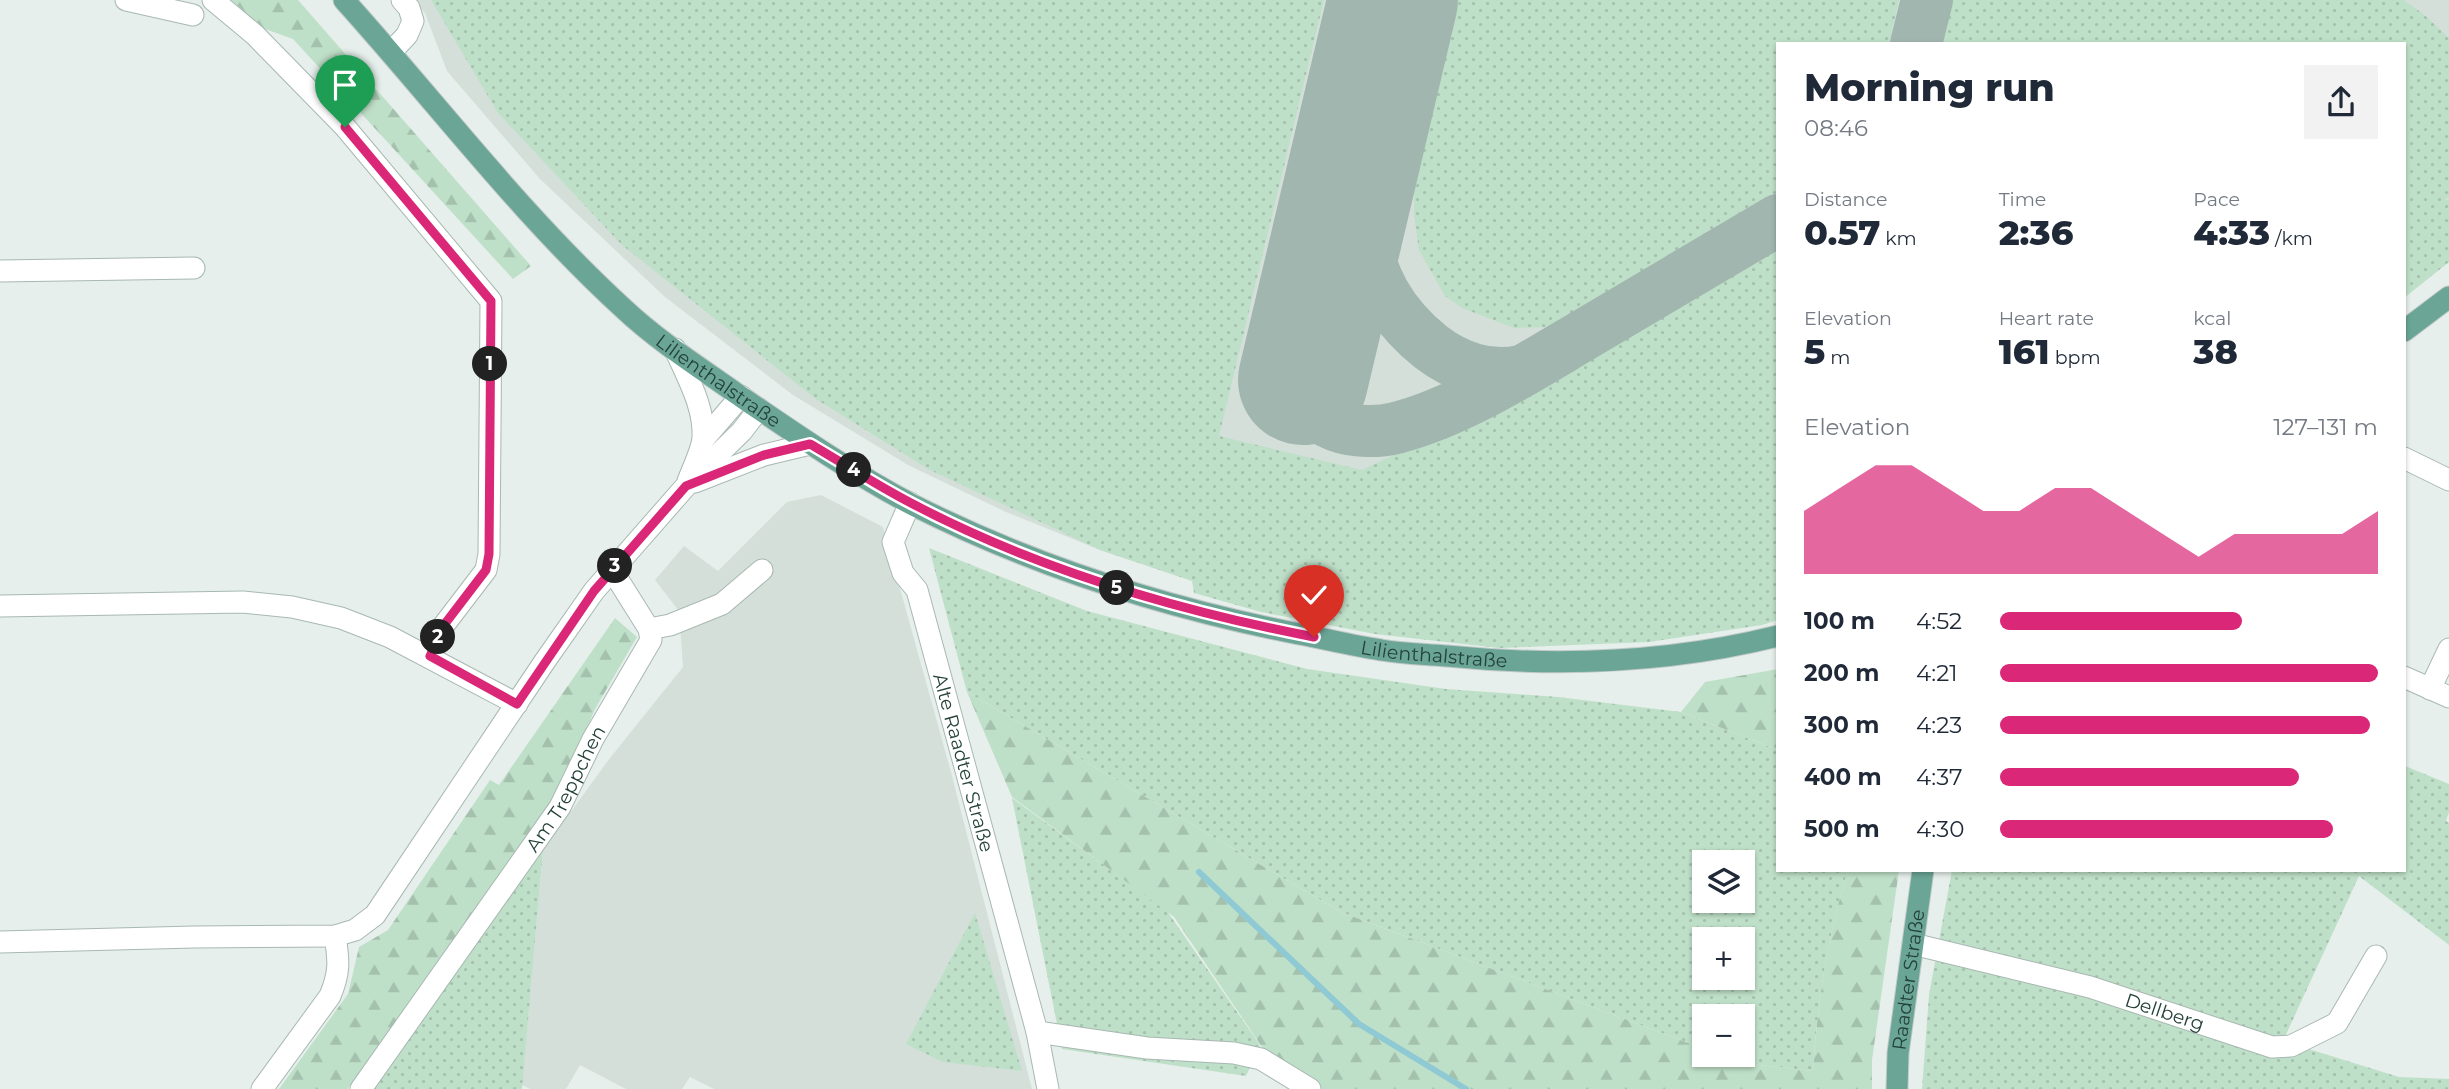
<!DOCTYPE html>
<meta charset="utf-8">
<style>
body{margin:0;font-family:Montserrat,sans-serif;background:#f2f2f3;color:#1f2937;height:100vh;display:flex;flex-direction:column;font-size:26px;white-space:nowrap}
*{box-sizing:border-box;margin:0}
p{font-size:23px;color:#747a83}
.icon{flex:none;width:38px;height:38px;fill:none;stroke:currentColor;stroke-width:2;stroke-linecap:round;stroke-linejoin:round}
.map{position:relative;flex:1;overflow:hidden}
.sheet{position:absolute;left:1776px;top:42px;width:630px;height:830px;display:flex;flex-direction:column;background:#fff;border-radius:0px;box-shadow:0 2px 5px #0004}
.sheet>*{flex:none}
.tools{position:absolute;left:1692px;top:850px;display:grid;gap:14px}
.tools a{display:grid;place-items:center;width:63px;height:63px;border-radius:0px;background:#fff;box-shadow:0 2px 5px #0004;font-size:35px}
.pin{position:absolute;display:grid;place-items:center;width:60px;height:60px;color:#fff;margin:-72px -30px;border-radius:50% 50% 50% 0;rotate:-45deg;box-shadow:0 0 7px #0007}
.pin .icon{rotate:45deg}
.km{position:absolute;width:35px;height:35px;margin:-18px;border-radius:50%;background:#222;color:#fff;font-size:19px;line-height:35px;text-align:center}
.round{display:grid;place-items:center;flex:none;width:74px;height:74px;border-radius:0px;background:#f2f2f3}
.summary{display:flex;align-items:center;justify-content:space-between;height:119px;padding:0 28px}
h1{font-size:38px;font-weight:800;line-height:52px}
.figures{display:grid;grid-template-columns:repeat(3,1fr);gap:10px;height:119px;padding:7px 28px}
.figures div{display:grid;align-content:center}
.figures b{font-size:35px;font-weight:800}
.figures small{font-size:19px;font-weight:400}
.figures p{font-size:19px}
.chart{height:196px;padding:14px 28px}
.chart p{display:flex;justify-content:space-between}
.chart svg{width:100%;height:126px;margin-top:7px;fill:#db2777;opacity:.7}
ul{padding:0 28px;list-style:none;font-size:23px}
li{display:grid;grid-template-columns:112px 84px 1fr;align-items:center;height:52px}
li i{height:18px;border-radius:9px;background:#db2777}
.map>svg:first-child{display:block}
</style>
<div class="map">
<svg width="2449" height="1089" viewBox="0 0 2449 1089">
<defs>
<pattern id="grass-dots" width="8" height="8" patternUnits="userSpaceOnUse" patternTransform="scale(1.75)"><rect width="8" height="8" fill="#bfe0c8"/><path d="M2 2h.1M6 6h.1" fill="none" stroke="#a4c1ad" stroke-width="1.8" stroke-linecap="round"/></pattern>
<pattern id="forest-firs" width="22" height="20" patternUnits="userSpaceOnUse" patternTransform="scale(1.75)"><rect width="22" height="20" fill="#bfe0c8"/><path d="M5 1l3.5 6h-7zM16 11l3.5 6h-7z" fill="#a4c1ad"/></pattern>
</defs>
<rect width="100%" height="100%" fill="#e6efeb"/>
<!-- built -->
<path fill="#d4dfda" d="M413,0h2036v262l-44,35 -1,-253h-626v566l-536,-13 -142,-47 -94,-38 -98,-47 -115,-70 -128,-98 -125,-118 -93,-108 -22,-58z
M821,495l62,32 69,249 80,313h-318l-24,-12 -8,12h-56l-46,-24 -14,24h-36l-8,-4 21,-235 67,-92 73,-91 -4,-56 -24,-31 29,-34 34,25 69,-69z"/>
<!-- grass -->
<path fill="url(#grass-dots)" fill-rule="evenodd" d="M431,0h893l-105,436 143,34 222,-107 194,-118v375l-16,5 -113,17 -150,6 -124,-14 -114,-22 -67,-19 -2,-12 -92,-31 -172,-81 -112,-70 -194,-154 -124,-132z
M1458,0h441l-10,44h-111v148l-194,120 -33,15 -37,1 -52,-20 -17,-12 -26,-46 -5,-34v-35z
M1948,0h456l23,17 22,21v158l-5,5 5,-2v63l-44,35 -1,-253h-467z
M929,548l158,63 220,58 139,20 112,8 123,15 97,38v120h70c-20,65 -31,134 -35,201l-72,-8 -21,-8h23v-38h-39v32l-363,-137 -374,-220zM1704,863h39v38h-39zM1704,940h39v38h-39z
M2405,766l44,18v28l-3,9 3,2v122l-90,-69 -76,165 116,36 50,2v10h-527l7,-94 23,-125h452z
M1012,798l155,113 93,134 -14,31 -184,-27z
M543,850l-21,239h-150z
M975,913l47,158 -79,-9 -37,-18z"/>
<!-- forest -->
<path fill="url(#forest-firs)" d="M231,0h67l233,266 -18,13 -220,-240 -28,-10z
M615,618l22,19 -42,72 -37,88 -210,292h-69l69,-95 11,-47 29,-17 102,-150 9,5z
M1778,669v81l-97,-38 24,-30z
M967,692l374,220 363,137v6h16l21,8 72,8c4,-67 15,-137 35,-201h51l-27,190v29h-557l-49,-36 -92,-136 -162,-120z"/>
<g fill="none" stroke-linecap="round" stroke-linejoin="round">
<!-- stream -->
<path stroke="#8ec9d4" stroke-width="6" d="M1199,872l160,152 107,65"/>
<!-- taxiway -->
<path stroke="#a2b6b0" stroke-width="52" d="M1916,44l11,-44
M1371,96c-16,95 -24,184 60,251 26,20 58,31 90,24
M1303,380c-1,48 57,57 93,48 60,-15 127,-57 181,-89 67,-40 134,-79 201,-119"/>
<!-- runway -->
<path stroke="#a2b6b0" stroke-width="130" d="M1303,380l90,-380"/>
<!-- minor casing -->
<g stroke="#a8b8b2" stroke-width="23">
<g id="minor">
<path d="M126,0l67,15"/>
<path d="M213,0l42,35 90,92 146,174 -2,253 -3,16 -42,55 -14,31"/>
<path d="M391,52l16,-17 6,-14 -4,-13 -7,-8"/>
<path d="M0,271l194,-3"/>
<path d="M675,349c12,28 30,58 28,90 -2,13 -10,29 -15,42"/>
<path d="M703,440l38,-44"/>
<path d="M2404,458l45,22"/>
<path d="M695,482l69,-27 46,-11"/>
<path id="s1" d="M910,503l-17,39 10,31 14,17 120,442 11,57"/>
<path d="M0,606l243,-4 49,5 49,11 49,19 127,67"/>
<path d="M649,629l21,-4 52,-21 40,-34"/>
<path d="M2404,677l45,20"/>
<path d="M2430,689l19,-40"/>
<path d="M0,942l194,-5 141,-1 20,-6 20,-15 170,-254 49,-70 92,-105 56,-55 17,-22"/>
<path id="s2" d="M1913,944l177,43 182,60 19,-1 46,-23 39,-67"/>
<path d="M1037,1032l110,16 87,5 27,6 49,30"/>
<path d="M262,1089l68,-93c10,-24 9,-35 5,-60"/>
<path id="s3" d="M361,1089l199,-282 33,-68 58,-99 -2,-11 -37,-59"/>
</g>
</g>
<!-- major casing -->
<g stroke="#c2cac8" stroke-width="23">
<g id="major">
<path id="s4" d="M344,0c93,103 177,215 280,309 34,32 75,58 113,85 57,39 115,79 176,111 121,61 253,103 386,129 27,5 54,12 82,16 22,4 44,4 66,6 111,11 223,7 331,-20"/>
<path d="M2404,331l45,-34"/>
<path id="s5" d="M1897,1089l1,-36 25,-183"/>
</g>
</g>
<!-- minor -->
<use href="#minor" stroke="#fff" stroke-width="21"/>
<!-- major -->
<use href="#major" stroke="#6aa596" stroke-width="21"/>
</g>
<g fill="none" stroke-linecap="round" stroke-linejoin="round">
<!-- route casing -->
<g stroke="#fff" stroke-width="14">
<path id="route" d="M345,127l146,174 -2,253 -3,16 -42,55 -14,31 87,48 77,-113 92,-105 78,-31 46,-11c33,19 66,41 101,59 125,66 264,107 403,134"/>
</g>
<!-- route -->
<use href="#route" stroke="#db2777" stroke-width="9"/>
</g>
<g text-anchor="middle" stroke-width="7" stroke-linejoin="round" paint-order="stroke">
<!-- street labels -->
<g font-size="19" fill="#24423a" stroke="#f7fbf9">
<text dy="7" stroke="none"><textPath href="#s4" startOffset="536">Lilienthalstraße</textPath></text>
<text dy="7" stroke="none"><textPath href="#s4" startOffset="1312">Lilienthalstraße</textPath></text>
<text dy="7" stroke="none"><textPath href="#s1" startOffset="276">Alte Raadter Straße</textPath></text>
<text dy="7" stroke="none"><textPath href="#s3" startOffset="364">Am Treppchen</textPath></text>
<text dy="7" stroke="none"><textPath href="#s5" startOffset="110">Raadter Straße</textPath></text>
<text dy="7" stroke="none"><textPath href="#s2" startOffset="261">Dellberg</textPath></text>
</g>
</g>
</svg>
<div class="tools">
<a><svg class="icon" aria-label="layers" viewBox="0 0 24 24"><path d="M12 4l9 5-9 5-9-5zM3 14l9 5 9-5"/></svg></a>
<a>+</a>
<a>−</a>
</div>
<div class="pin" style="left:345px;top:127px;background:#1e9e55"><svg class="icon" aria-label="arrive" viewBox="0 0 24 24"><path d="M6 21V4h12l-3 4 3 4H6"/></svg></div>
<div class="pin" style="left:1314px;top:637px;background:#d93025"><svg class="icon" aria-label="check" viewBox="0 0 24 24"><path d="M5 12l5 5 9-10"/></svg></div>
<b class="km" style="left:490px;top:364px">1</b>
<b class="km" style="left:438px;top:637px">2</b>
<b class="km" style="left:615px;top:566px">3</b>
<b class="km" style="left:854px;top:470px">4</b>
<b class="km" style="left:1117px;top:588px">5</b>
<section class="sheet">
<div class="summary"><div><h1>Morning run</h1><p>08:46</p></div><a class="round"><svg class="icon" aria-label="share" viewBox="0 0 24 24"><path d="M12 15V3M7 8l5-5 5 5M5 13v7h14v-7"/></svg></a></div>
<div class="figures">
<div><p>Distance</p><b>0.57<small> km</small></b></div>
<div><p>Time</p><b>2:36</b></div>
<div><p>Pace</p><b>4:33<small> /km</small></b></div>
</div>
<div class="figures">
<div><p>Elevation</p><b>5<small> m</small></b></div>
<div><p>Heart rate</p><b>161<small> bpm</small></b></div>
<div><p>kcal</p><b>38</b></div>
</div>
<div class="chart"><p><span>Elevation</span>127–131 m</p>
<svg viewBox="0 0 160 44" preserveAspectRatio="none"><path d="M0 44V22L10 14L20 6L30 6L40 14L50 22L60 22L70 14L80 14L90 22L100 30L110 38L120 30L130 30L140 30L150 30L160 22V44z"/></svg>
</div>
<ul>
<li><b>100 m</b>4:52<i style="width:64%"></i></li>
<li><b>200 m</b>4:21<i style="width:100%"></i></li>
<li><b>300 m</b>4:23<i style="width:98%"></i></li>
<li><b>400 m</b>4:37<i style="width:79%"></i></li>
<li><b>500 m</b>4:30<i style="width:88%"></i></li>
</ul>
</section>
</div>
